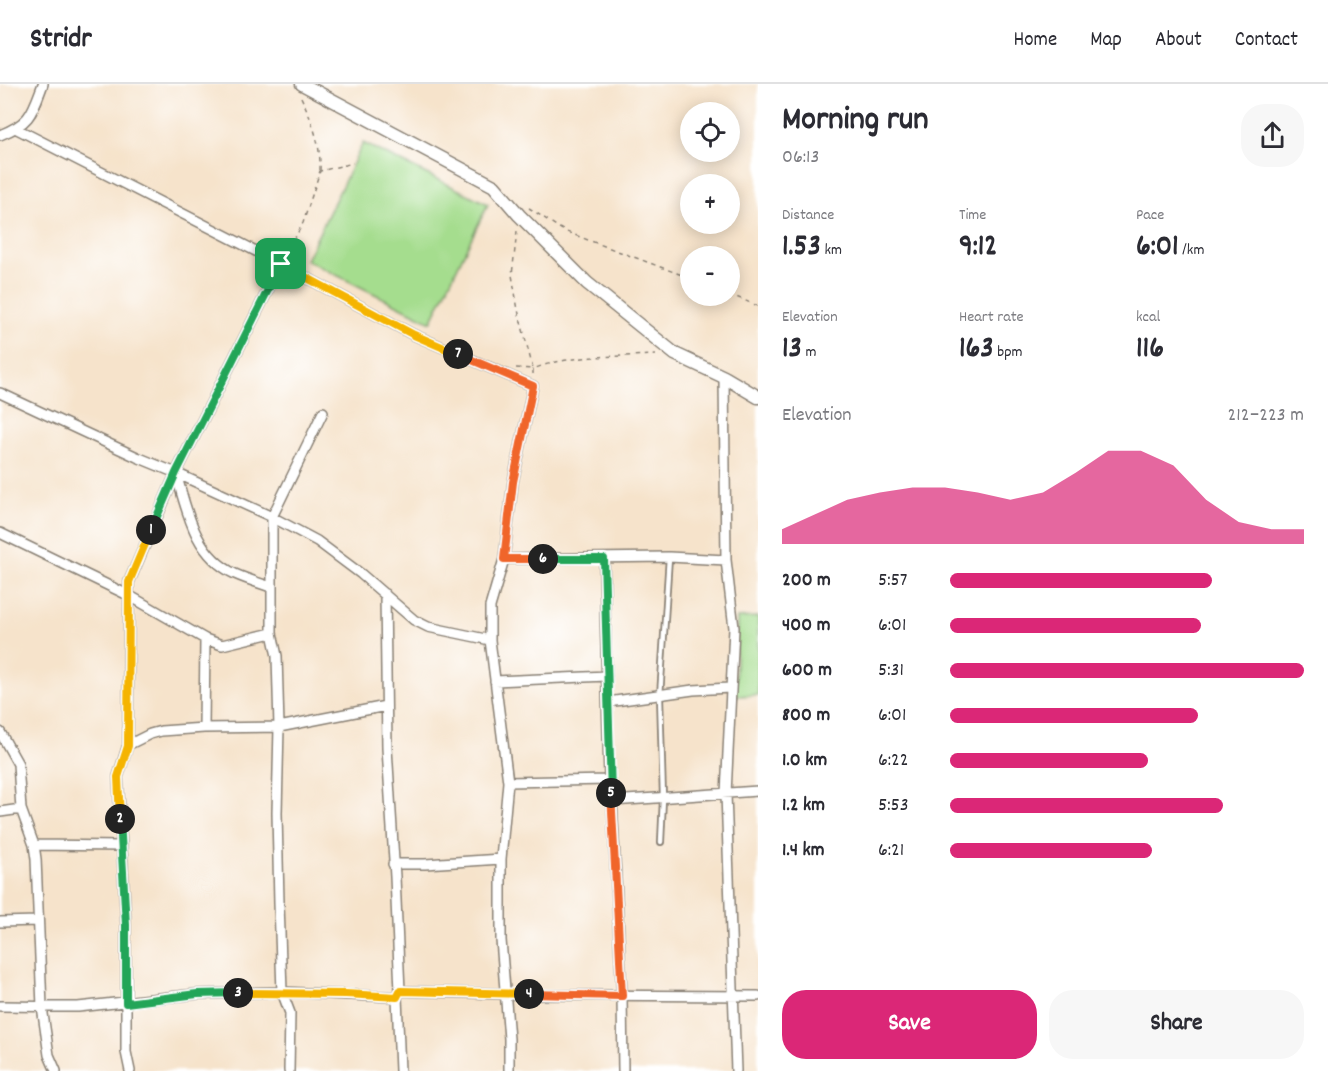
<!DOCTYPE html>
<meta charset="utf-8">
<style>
body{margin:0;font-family:Dekko,sans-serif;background:#f7f7f7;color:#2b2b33;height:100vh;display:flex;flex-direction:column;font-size:22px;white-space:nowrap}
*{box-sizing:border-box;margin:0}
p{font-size:20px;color:#7c7c81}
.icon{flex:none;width:33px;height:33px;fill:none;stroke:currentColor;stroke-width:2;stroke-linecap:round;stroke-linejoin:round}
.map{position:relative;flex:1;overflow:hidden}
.sheet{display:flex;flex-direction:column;background:#fff;width:570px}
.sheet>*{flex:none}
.buttons{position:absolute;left:680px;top:18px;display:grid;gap:12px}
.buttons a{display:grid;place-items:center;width:60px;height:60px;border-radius:50%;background:#fff;box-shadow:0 3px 15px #0003;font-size:30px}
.pin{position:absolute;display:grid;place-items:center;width:51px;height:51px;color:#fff;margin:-26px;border-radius:12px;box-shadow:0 3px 9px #0006}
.km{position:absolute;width:30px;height:30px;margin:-15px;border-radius:50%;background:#222;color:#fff;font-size:16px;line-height:30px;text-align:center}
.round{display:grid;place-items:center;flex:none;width:63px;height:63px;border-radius:24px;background:#f7f7f7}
.headline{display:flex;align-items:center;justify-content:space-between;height:102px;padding:0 24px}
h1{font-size:33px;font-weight:700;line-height:45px}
.metrics{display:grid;grid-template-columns:repeat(3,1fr);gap:9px;height:102px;padding:6px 24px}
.metrics div{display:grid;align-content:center}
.metrics b{font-size:30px;font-weight:700}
.metrics small{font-size:16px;font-weight:400}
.metrics p{font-size:16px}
.chart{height:168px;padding:12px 24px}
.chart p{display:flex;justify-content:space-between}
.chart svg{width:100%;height:108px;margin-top:6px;fill:#db2777;opacity:.7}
.button{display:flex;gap:12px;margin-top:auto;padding:12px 24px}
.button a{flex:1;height:69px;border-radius:24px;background:#db2777;color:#fff;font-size:24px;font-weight:700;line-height:69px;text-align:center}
.button a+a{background:#f7f7f7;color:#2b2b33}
ul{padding:0 24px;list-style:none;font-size:20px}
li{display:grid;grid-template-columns:96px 72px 1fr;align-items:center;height:45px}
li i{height:15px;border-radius:8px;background:#db2777}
header{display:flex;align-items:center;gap:36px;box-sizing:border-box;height:84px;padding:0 30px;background:#fff;border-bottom:2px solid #e1e1e2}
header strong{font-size:28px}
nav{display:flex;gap:33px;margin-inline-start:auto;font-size:21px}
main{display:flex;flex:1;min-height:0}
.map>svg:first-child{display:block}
</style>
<header>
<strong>Stridr</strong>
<nav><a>Home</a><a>Map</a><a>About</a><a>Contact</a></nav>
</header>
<main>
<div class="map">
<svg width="758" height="987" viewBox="0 0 758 987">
<rect width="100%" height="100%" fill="#fff"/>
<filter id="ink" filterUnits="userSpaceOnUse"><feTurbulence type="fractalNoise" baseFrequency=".0167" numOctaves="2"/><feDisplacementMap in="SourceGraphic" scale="12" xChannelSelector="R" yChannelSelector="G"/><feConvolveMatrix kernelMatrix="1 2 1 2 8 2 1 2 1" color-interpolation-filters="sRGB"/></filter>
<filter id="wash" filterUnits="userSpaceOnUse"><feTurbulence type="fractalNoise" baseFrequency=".008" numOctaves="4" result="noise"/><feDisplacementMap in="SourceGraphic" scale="24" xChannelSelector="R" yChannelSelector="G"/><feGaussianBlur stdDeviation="1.35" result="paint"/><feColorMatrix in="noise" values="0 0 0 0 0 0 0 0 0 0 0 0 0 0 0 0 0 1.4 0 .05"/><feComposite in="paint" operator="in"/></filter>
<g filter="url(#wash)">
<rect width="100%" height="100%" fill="#f6e3cb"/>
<!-- green -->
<path fill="#a5dd8e" stroke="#607c55" stroke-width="1.5" d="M363,59l125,61 -57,118 -125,-62z
M758,533v78l-23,1 2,-78z"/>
</g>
<g filter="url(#ink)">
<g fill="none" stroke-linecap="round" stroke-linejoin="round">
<!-- service casing -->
<g stroke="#898074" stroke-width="8">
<path id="service" d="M661,758l2,-44 -3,-102 9,-139"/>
</g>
<!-- minor casing -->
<g stroke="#898074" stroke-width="12">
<path id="minor" d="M17,45l264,135 133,71 119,51 -20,96 -9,77 -14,48v33l18,142 -7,77v81l8,99v32
M0,51c31,-12 32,-22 43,-51
M724,293l2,183 8,68 -8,166 10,277
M0,309l137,64 39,16 96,44 45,24 44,33 53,46 14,7 62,13
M176,389c11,39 19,82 59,101 11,5 24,9 36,13
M0,449l130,63 75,43 17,6 50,-12
M504,475l165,-2 57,3
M604,475l5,221 3,21 10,195 1,75
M385,510l2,154 8,129 5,114 -3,6 3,74
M495,597l112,-5
M608,618l85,-12 37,-2
M204,644l1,-89
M0,648l18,32 3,45 13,36 2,14 6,148 7,48 7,16
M128,661l22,-11 11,-3 43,-3 75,-1 107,-21
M508,698l101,-2
M612,717l146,-10
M0,728l21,-3
M34,761l87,1
M393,780h32l76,-5
M0,838l38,-1
M400,907l141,4 217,1
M0,922l78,1 119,-13 85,-2 115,5
M130,987l-4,-19v-127l-8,-148 10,-32 1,-163 47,-109 105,-209
M289,987l1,-58 -8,-21 -3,-89 -2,-90 2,-86 -2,-71 -5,-23v-116l51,-105"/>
</g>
<!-- tertiary casing -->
<g stroke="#898074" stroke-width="15">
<path id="tertiary" d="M302,0l192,102 25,29 68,68 88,71 49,23 34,20"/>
</g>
<!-- path -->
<path stroke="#898074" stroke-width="1.5" stroke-dasharray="4.5 4.5" stroke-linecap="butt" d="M301,13c11,23 20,48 19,73
M529,124l35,23 126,47
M285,172l18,-33 17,-52 33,-8
M729,210l29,12
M516,284l17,1 -15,-59 -6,-35 5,-44
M533,290v-5c38,-15 83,-12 123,-14"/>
<!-- service -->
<use href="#service" stroke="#fff" stroke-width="4.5"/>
<!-- minor -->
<use href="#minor" stroke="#fff" stroke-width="9"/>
<!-- tertiary -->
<use href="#tertiary" stroke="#fff" stroke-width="12"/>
</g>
</g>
<g fill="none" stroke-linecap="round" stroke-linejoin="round" filter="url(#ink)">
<!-- split-1 casing -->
<g stroke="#fff" stroke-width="12">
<path id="split-1" d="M151,446l25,-57 105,-209"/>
</g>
<!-- split-2 casing -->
<g stroke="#fff" stroke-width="12">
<path id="split-2" d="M120,735l-2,-42 10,-31 1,-164 22,-52"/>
</g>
<!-- split-3 casing -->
<g stroke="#fff" stroke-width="12">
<path id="split-3" d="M120,735l6,106v78l71,-9 41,-1"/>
</g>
<!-- split-4 casing -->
<g stroke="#fff" stroke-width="12">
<path id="split-4" d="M238,909l108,1 51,3 3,-6 129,3"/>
</g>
<!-- split-5 casing -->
<g stroke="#fff" stroke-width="12">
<path id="split-5" d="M529,910l93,2 -11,-203"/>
</g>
<!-- split-6 casing -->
<g stroke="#fff" stroke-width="12">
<path id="split-6" d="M543,475h61l7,234"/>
</g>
<!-- split-7 casing -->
<g stroke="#fff" stroke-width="12">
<path id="split-7" d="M458,270l75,32 -20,96 -9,77h39"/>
</g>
<!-- split-8 casing -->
<g stroke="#fff" stroke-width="12">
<path id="split-8" d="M281,180l133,71 44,19"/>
</g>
<!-- split-1 -->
<use href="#split-1" stroke="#22a559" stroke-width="8"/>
<!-- split-2 -->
<use href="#split-2" stroke="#f5b400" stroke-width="8"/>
<!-- split-3 -->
<use href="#split-3" stroke="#22a559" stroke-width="8"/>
<!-- split-4 -->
<use href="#split-4" stroke="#f5b400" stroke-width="8"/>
<!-- split-5 -->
<use href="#split-5" stroke="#f0652b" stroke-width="8"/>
<!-- split-6 -->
<use href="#split-6" stroke="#22a559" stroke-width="8"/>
<!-- split-7 -->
<use href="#split-7" stroke="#f0652b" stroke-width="8"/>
<!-- split-8 -->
<use href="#split-8" stroke="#f5b400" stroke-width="8"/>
</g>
</svg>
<div class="buttons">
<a><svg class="icon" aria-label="locate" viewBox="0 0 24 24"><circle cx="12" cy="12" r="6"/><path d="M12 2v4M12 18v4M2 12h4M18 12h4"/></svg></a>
<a>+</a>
<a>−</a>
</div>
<div class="pin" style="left:281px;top:180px;background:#1e9e55"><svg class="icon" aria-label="arrive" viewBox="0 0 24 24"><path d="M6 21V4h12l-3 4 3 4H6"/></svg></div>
<b class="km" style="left:151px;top:446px">1</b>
<b class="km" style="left:120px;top:735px">2</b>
<b class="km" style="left:238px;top:909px">3</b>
<b class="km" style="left:529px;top:910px">4</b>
<b class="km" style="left:611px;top:709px">5</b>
<b class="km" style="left:543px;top:475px">6</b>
<b class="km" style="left:458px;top:270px">7</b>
</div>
<section class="sheet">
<div class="headline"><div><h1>Morning run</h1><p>06:13</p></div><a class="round"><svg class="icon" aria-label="share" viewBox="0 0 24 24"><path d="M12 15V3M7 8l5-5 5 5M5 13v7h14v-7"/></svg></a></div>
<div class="metrics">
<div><p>Distance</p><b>1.53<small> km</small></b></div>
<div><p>Time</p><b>9:12</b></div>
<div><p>Pace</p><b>6:01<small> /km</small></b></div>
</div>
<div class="metrics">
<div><p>Elevation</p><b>13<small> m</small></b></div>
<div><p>Heart rate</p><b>163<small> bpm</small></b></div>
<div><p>kcal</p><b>116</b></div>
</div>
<div class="chart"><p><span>Elevation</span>212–223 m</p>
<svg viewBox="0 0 160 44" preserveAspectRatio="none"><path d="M0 44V38L10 32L20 26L30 23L40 21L50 21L60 23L70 26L80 23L90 15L100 6L110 6L120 12L130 26L140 35L150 38L160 38V44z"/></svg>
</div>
<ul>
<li><b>200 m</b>5:57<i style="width:74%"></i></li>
<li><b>400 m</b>6:01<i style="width:71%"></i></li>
<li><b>600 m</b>5:31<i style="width:100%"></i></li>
<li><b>800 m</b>6:01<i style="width:70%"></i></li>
<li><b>1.0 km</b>6:22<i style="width:56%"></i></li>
<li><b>1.2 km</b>5:53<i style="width:77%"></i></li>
<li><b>1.4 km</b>6:21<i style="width:57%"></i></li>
</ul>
<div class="button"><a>Save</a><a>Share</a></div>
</section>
</main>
